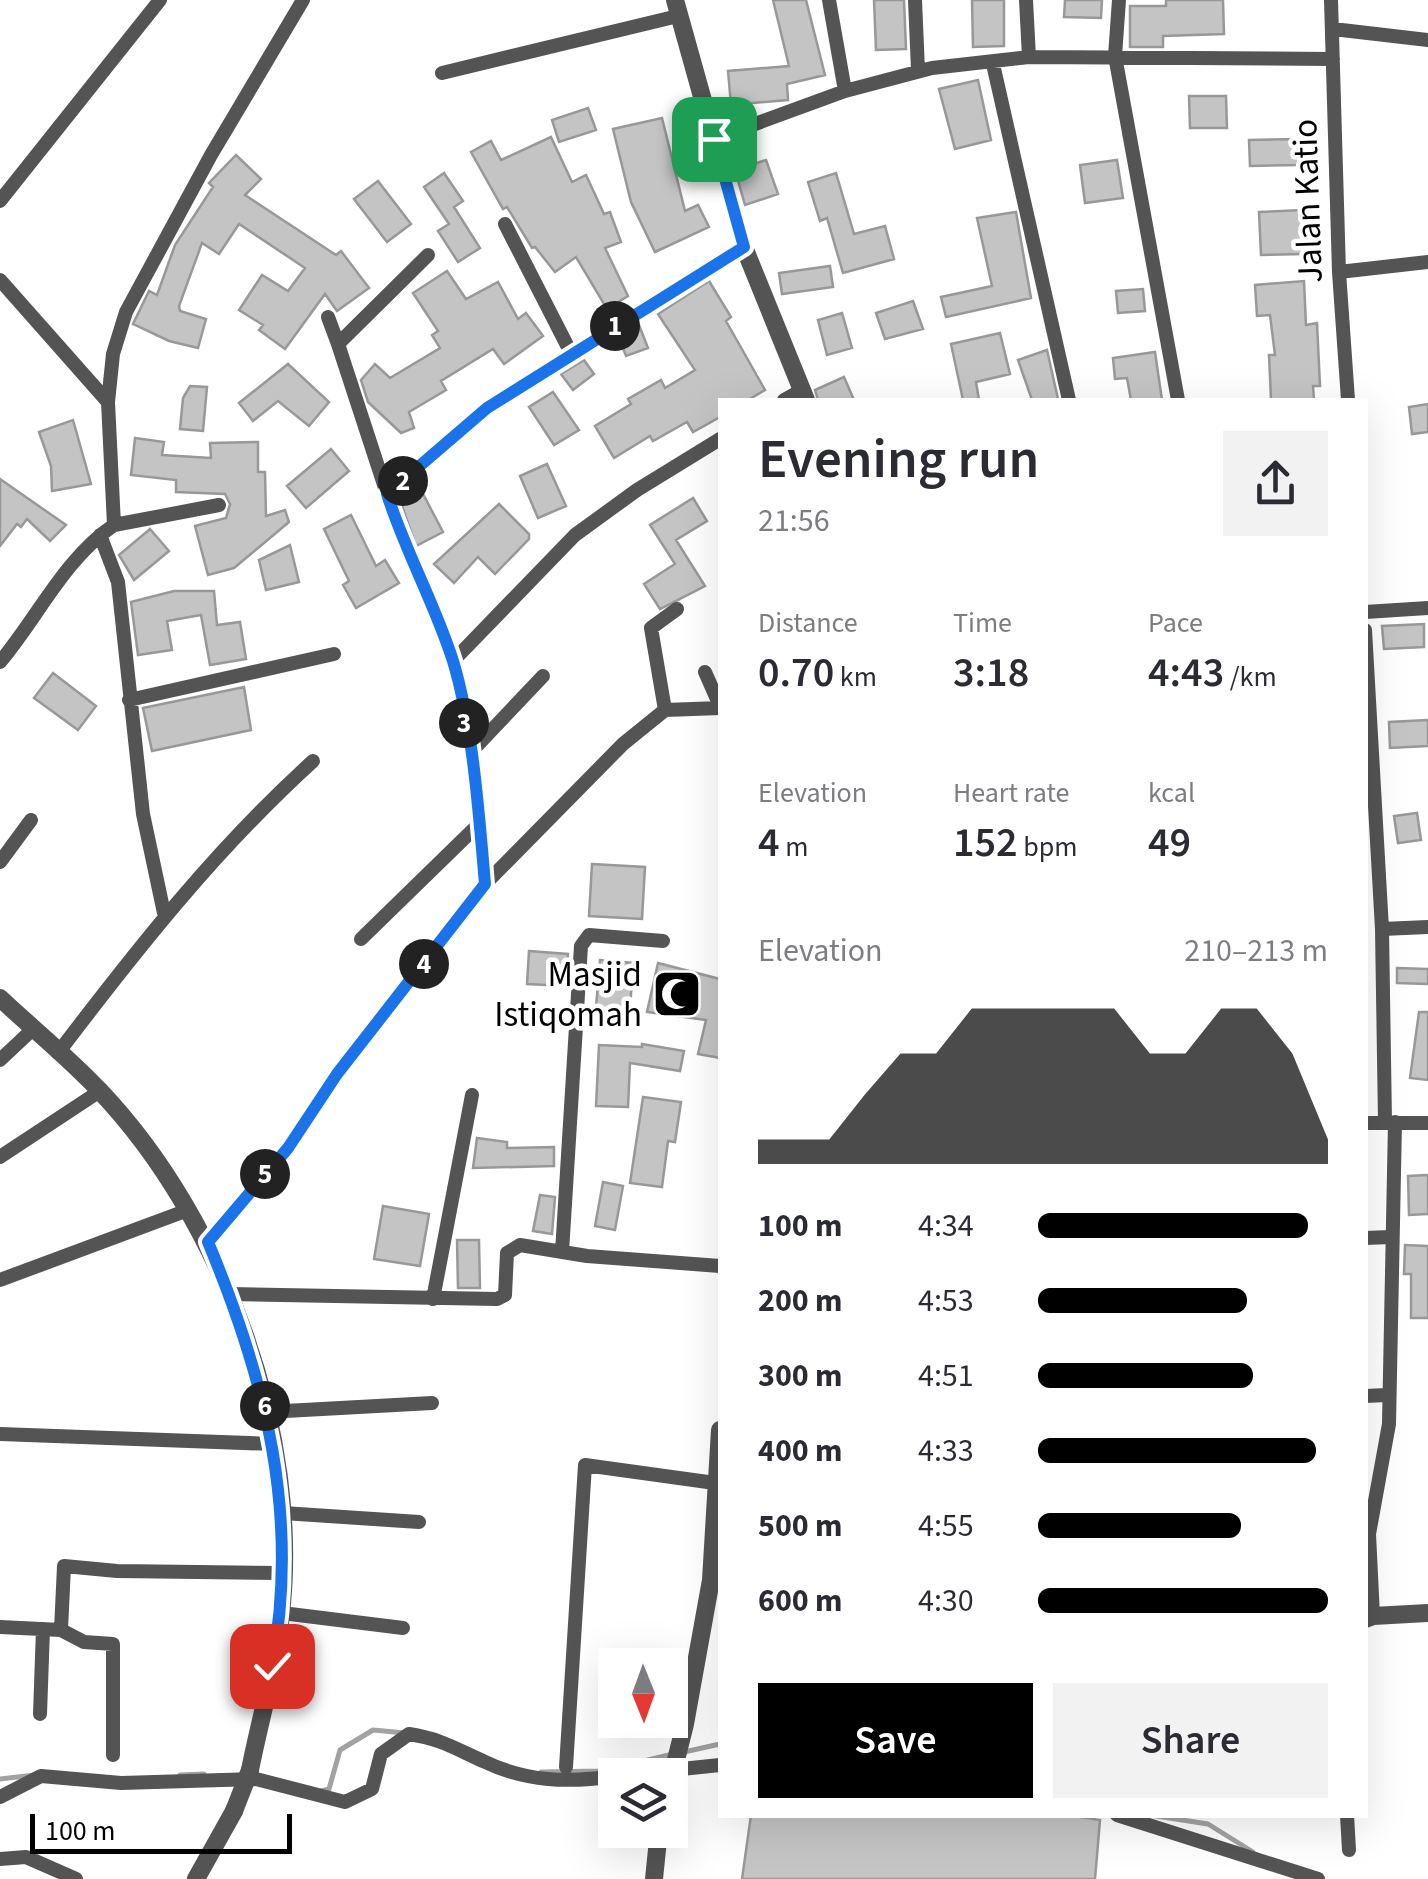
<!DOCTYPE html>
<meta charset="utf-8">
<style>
body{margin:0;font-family:"Source Sans 3",sans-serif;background:#f2f2f3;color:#2b2b33;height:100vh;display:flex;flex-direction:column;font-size:38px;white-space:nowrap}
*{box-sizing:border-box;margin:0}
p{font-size:32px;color:#7c7c81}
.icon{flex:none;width:55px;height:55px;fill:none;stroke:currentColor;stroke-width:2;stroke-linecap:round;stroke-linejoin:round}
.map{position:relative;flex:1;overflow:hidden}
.panel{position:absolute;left:718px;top:398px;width:650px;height:1420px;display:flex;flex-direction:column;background:#fff;border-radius:0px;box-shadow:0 10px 40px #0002}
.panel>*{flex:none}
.needle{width:65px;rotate:179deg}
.buttons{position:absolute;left:598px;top:1648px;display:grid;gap:20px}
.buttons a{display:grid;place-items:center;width:90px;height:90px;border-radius:0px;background:#fff;box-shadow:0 10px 40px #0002;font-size:50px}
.scale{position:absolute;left:30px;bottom:25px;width:262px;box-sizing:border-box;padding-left:10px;border:5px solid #000;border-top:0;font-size:28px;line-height:35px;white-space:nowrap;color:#000;-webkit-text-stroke:8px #fff;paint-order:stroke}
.pin{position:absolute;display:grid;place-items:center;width:85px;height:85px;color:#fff;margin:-42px;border-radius:20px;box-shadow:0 5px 15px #0006}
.km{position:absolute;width:50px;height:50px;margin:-25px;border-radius:50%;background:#222;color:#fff;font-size:28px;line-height:50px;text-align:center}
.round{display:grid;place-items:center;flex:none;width:105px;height:105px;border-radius:0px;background:#f2f2f3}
.head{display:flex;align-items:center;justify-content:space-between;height:170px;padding:0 40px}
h1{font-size:55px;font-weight:600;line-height:75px}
.stats{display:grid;grid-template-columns:repeat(3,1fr);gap:15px;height:170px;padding:10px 40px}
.stats div{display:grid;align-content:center}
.stats b{font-size:42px;font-weight:600}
.stats small{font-size:28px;font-weight:400}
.stats p{font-size:28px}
.chart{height:280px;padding:20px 40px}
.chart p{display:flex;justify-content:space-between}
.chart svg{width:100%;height:180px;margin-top:10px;fill:#000;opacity:.7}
.action{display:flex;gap:20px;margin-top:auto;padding:20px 40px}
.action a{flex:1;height:115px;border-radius:0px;background:#000;color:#fff;font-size:40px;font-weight:600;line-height:115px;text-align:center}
.action a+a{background:#f2f2f3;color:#2b2b33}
ul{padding:0 40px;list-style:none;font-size:32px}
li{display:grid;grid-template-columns:160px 120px 1fr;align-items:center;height:75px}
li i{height:25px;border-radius:12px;background:#000}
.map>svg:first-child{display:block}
</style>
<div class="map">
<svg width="1428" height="1879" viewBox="0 0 1428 1879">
<rect width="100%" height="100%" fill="#fff"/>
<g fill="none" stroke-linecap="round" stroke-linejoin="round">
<!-- stream -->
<path stroke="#a2a2a2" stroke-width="5" d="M684,1752l36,-8
M541,1772l61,-1 71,-17
M180,1775l24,-1
M0,1779l35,-4
M321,1791l8,-2 11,-39 33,-20 32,3
M1150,1815l58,9 45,28"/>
</g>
<!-- building -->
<path fill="#c4c4c4" stroke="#989898" stroke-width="2.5" d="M773,0h33l19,75 -38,9 1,16 -57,5 -3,-34 61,-5z
M874,0h30l2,49 -30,1z
M972,0h32v46l-31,1z
M1065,0h37l-1,18 -37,-1z
M1166,0h57l1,34 -61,2v11h-33v-41h36z
M978,80l13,60 -36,9 -16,-60z
M1189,96h37l1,32h-37z
M588,108l8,22 -37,12 -7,-22z
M662,118l23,93 13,-6 11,22 -54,25 -24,-50 -18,-73z
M551,137l21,45 14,-7 18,39 6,-2 11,30 -16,6 23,48 -21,13 -31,-52 -21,15 -20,-25 -3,1 -25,-41 -4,2 -32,-57 20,-11 10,19z
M1299,139l1,26 -50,1 -1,-26z
M236,155l25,24 -16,16 91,60 5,-4 28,37 -32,23 -12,-17 -40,55 -26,-19 4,-5 -24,-15 23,-35 26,16 17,-23 -66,-44 -20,30 -17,-11 -23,63 1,5 26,8 -8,29 -29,-7 -36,-17 16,-33 8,4 18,-50 38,-58 -4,-4z
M766,160l12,34 -33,11 -10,-35z
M1117,160l6,38 -38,5 -5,-38z
M444,173l19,28 -9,6 26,41 -22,14 -20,-31 11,-7 -25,-37z
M836,173l18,61 31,-8 9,33 -51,14 -16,-55 -7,3 -12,-39z
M378,181l33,43 -24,18 -33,-43z
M1302,210l2,44 -43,1 -2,-43z
M1016,212l15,86 -85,19 -5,-20 51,-11 -15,-68z
M830,266l3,21 -51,7 -3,-21z
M447,271l19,28 32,-17 20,37 8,-6 17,23 -39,28 -11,-15 -52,32 5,9 -37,22 5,16 -13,5 -33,-31 -7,-22 14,-16 15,14 50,-30 -8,-13 6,-4 -25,-38z
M709,281l22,36 -5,4 39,69 -17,10h-28v17l-27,15 -6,-10 -34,19 -3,-5 -36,22 -19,-32 36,-22 -3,-5 33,-19 4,8 30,-18 -37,-56z
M1304,281l2,44 11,-2 3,63h-7l1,14h-43l-2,-45h6l-5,-40 -13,1 -2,-31z
M1143,289l2,22 -27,2 -2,-22z
M913,301l10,28 -38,10 -9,-26z
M842,313l10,35 -25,7 -9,-35z
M639,325l9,23 -22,8 -7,-18z
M1000,333l10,41 -34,8 3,18h-16l-12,-56z
M1047,350l11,49 -26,1 -14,-40z
M1155,352l7,48h-31l-4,-22 -12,1 -2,-21z
M584,360l10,14 -21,16 -12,-16z
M288,364l41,38 -20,24 -31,-25 -25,20 -14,-18z
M844,377l10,23h-36l-3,-10z
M190,386l17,1 -4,44 -23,-2 3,-31z
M553,392l26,38 -25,15 -25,-38z
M1428,404v28l-16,2 -3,-27z
M73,420l18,64 -39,7 -1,-25 -12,-34z
M135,438l29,4 -2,13 49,3 -1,-15 48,-1v30h7l1,44 19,-6 4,12 -55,46 -26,7 -13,-49 31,-8 4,-14 -5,-10 -49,-2v-12l-45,-5z
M331,449l18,22 -43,37 -19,-22z
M547,464l19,42 -28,12 -18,-42z
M0,479l66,46 -16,16 -23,-22 -6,8 -4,-3 -17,22z
M422,492l21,40 -27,14 -15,-43z
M693,498l14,23 -31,19 29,46 -45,23 -16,-25 31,-20 -25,-39z
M499,504l30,30v5l-34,35 -17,-17 -24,26 -20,-19z
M351,515l25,51 9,-6 14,23 -43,25 -13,-23 6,-4 -25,-52z
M150,529l19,22 -35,29 -15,-25z
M290,545l9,37 -33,8 -7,-30z
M174,591h40l3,34 23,-3 6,37 -36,6 -9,-50 -34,6 5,29 -34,5 -7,-53z
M1424,624v23l-40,2 -2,-23z
M53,673l43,33 -18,24 -44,-32z
M244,687l7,43 -99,21 -9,-43z
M1428,720v26l-38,2 -1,-26z
M1417,813l4,27 -23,3 -4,-27z
M592,864l53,3 -3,52 -53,-3z
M529,951l39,3 -2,32 -39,-2z
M600,960l33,3 -3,47 -34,-3z
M658,963l62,16v79l-22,-4 8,-34 -59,-8z
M1397,968l31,1v15l-31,-1z
M1419,1012h9v68l-18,-2z
M642,1044l42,7 -4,20 -50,-8 -2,44 -32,-1 3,-61 43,2z
M643,1097l38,5 -6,40 -7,-1 -6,46 -32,-4z
M477,1138l30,4v6l47,-1v19l-81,2z
M1428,1175v39l-19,1 -1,-39z
M603,1182l20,4 -8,44 -20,-4z
M540,1195l15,2 -3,37 -19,-3z
M383,1206l46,8 -9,52 -46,-7z
M457,1240h22l1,48h-22z
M1405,1245l23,1v72h-17v-44h-7z
M751,1815h317l32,5 -5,59h-353z"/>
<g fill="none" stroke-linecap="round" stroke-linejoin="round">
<!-- minor -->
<path stroke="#545454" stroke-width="14" d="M829,0l16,91
M915,0l3,70
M1026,0l3,57
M1119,0l-4,56 63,344
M1331,0l8,272 9,128
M1333,29l95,11
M993,64l76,336
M442,73l236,-57
M714,139l131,-48 87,-23 97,-11 304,2
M0,201l160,-201
M505,224l66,129
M1339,272l89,-10
M0,280l108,122
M328,317l10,27
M784,400l18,-10
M387,495l100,-87 257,-161
M114,525l-6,-123 5,-48 13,-42 85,-157 92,-155
M100,535l18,47 25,232 21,99
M1365,612l63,-4
M1365,630l17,299 3,193
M453,661l122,-126 62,-45 83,-51
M0,662c38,-45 64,-103 114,-137l105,-20
M705,672l15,34
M129,700l205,-46
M665,710l-14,-82 26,-19
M470,753l73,-77
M0,862l31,-42
M485,884l138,-140 42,-34 55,-2
M1382,929l46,-2
M361,939l119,-116
M58,1053c79,-104 158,-204 255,-292
M0,1060l33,-31
M1365,1123h63
M0,1157l100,-66
M1365,1238l26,-1
M208,1242l80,-94 49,-74 148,-190 -15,-131 -17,-92 -49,-115 -66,-202 90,-89
M562,1252l19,-306 8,-11 74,6
M0,1280l188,-70
M230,1294l267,5 8,-4 2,-42 13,-8 67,11 133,10
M433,1299l39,-204
M1365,1396l22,-1
M267,1412l165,-9
M0,1434l273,10
M283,1513l136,9
M282,1613l121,15
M1373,1616l-4,-82 20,-110 6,-302
M0,1627l61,3 3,-64 53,5 165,2
M61,1630l23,12 29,2v111
M40,1714l3,-85
M566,1767l19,-302 130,18
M624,1775l96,-10
M0,1797l41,-21 80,7 135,-4 89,23 27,-13 9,-35 28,-20c32,5 45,14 74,27 43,21 86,22 132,15
M1117,1815l201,64
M1347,1815l2,35
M0,1859l26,-2 50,22"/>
<!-- tertiary -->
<path stroke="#545454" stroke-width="18" d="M675,0l69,247 62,153
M0,998c33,31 69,60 100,93 124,131 201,343 181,523 -5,52 -21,105 -31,156
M1365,1619l8,-3 55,-3
M670,1784l15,-60 26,-144 9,-150
M196,1879l38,-68
M654,1879l5,-49"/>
<!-- tertiary-bridge -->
<path stroke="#545454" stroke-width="18" d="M234,1811l16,-41"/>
</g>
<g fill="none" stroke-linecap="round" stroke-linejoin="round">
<!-- route casing -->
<g stroke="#fff" stroke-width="20">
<path id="route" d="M272,1666c28,-151 -6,-285 -64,-424l80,-94 49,-74 148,-190c-6,-69 -12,-157 -32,-223 -18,-57 -48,-110 -66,-167l100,-86 257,-161 -30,-108"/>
</g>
<!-- route -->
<use href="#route" stroke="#1a73e8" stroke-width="12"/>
</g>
<!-- icons -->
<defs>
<g id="mosque-square" transform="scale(2.5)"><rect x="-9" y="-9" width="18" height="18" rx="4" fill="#000" stroke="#fff"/><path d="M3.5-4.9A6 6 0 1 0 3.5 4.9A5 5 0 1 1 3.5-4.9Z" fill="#fff"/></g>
</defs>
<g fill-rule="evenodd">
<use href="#mosque-square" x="677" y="994"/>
</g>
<g text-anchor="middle" stroke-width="9" stroke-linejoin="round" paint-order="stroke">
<!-- street labels -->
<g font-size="35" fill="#000" stroke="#fff">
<text transform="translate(1307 201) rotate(-92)" y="12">Jalan Katio</text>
</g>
<!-- poi labels -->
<g font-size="35" fill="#000" stroke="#fff" text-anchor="end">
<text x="642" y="986">Masjid<tspan x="642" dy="40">Istiqomah</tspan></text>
</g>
</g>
</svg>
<div class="buttons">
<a><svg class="needle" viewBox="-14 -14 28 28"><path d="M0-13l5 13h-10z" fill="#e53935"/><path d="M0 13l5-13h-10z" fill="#7c7c81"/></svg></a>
<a><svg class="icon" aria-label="layers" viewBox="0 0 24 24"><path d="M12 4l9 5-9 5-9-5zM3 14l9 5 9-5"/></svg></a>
</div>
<div class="scale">100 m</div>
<div class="pin" style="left:714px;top:139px;background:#1e9e55"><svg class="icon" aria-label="arrive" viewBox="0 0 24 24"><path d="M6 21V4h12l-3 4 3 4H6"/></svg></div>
<div class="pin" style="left:272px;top:1666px;background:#d93025"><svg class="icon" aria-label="check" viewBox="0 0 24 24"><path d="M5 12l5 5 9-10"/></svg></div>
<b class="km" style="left:615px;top:326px">1</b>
<b class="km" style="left:403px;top:481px">2</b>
<b class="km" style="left:464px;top:723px">3</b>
<b class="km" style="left:424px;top:964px">4</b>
<b class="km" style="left:265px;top:1174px">5</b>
<b class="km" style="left:265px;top:1406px">6</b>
<section class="panel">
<div class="head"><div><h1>Evening run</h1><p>21:56</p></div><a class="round"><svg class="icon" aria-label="share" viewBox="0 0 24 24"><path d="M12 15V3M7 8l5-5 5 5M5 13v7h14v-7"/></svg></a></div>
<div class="stats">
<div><p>Distance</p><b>0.70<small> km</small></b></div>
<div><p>Time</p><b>3:18</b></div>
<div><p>Pace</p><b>4:43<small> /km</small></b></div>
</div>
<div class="stats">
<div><p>Elevation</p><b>4<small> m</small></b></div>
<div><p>Heart rate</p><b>152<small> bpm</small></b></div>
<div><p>kcal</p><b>49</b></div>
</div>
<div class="chart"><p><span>Elevation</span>210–213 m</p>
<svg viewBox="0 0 160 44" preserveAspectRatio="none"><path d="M0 44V38L10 38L20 38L30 27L40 17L50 17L60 6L70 6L80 6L90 6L100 6L110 17L120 17L130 6L140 6L150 17L160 38V44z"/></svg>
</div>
<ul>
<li><b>100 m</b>4:34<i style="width:93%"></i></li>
<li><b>200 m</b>4:53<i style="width:72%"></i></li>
<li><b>300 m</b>4:51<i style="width:74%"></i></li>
<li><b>400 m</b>4:33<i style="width:96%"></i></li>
<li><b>500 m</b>4:55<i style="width:70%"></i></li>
<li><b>600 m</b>4:30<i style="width:100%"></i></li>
</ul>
<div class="action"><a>Save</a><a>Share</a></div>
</section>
</div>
